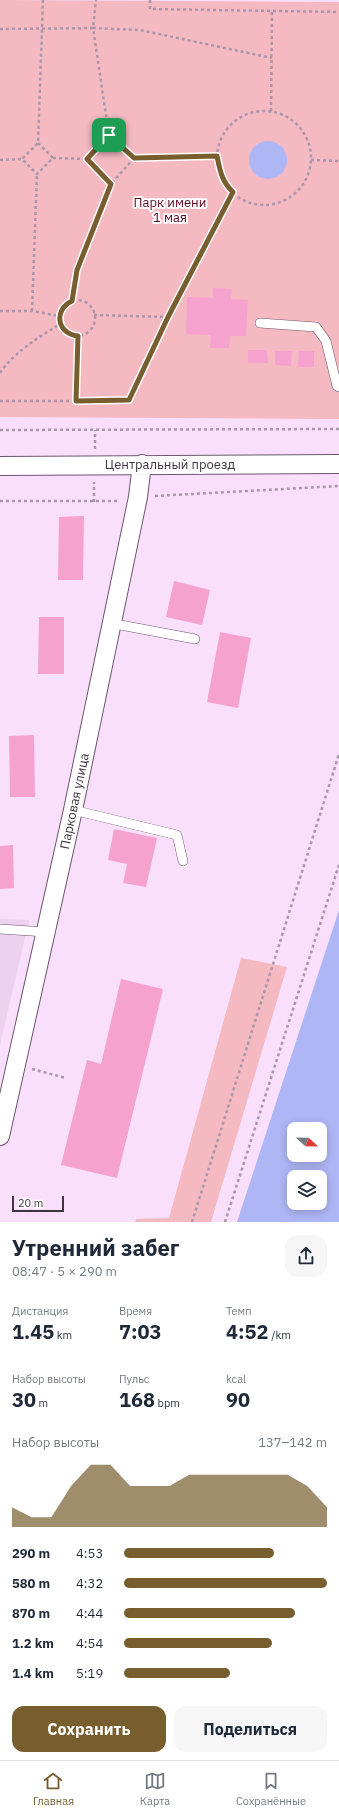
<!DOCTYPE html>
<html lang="ru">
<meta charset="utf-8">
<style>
body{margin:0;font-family:"IBM Plex Sans",sans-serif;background:#f6f6f7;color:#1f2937;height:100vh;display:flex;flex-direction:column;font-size:15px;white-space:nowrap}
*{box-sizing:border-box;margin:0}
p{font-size:13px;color:#747a83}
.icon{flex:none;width:22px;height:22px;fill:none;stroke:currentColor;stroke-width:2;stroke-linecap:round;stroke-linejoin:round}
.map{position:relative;height:1222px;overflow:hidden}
.drawer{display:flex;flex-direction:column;background:#fff;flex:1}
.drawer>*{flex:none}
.needle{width:26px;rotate:112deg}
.buttons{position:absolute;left:287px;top:1122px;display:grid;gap:8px}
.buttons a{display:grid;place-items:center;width:40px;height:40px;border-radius:8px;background:#fff;box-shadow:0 2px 10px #0003;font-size:20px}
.scale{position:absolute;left:12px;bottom:10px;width:52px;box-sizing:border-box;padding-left:4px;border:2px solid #3f3540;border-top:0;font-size:11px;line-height:14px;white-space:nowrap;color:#3f3540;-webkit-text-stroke:3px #fff;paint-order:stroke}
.pin{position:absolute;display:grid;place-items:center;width:34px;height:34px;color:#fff;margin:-17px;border-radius:8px;box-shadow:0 2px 6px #0006}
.round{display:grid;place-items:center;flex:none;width:42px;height:42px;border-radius:12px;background:#f6f6f7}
.head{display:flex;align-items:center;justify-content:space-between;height:68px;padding:0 12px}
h1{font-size:22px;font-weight:800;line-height:30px}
.figures{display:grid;grid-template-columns:repeat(3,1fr);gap:6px;height:68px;padding:4px 12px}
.figures div{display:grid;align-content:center}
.figures b{font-size:20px;font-weight:800}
.figures small{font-size:11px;font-weight:400}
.figures p{font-size:11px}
.chart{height:112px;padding:8px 12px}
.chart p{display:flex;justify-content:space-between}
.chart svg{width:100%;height:72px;margin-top:4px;fill:#785d2f;opacity:.7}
.action{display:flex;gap:8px;margin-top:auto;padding:8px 12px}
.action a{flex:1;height:46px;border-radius:12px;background:#785d2f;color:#fff;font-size:16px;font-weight:800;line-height:46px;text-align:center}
.action a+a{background:#f6f6f7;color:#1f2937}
ul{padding:0 12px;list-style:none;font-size:13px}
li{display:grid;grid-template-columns:64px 48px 1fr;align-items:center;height:30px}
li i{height:10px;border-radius:5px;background:#785d2f}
.dock{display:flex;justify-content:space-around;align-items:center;height:56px;border-top:1px solid #e0e1e3;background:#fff;font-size:11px;color:#747a83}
.dock a{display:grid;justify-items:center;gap:2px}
.dock .on{color:#785d2f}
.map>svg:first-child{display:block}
</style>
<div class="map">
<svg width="339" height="1222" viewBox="0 0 339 1222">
<rect width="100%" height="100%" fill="#f9dffb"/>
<!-- built -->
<path fill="#eed0f0" d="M0,919l29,1 -29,125z"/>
<!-- green -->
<path fill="#f5b9c1" d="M0,0l339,2v417l-339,-2z
M241,958l46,9 -76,255h-76l1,-3 33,-1z"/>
<!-- water -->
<path fill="#aeb6f6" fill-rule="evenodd" d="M249 160a19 19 0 1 1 38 0a19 19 0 1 1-38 0Z
M339,910v312h-102zM294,1129h26v26h-26zM294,1177h26v26h-26z"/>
<!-- building -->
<path fill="#f6a2ce" d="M213,288l19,1 -1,10 17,1 -2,36h-16l-1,12h-19l1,-13 -25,-1 1,-37 26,1z
M248,350h19l1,13h-20z
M275,351h17l-1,15 -16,-1z
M299,351h15v16h-16z
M84,516l-1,64h-25l1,-63z
M174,581l36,9 -8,35 -36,-8z
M39,617h25v57h-26z
M220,632l31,6 -13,70 -31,-6z
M34,735l1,62h-25l-1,-61z
M114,829l43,9 -11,49 -23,-4 4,-19 -19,-4z
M13,845l1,43 -14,1v-43z
M121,979l42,10 -46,189 -56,-13 26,-105 14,4z"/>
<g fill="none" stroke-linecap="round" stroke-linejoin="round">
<!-- lane casing -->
<g stroke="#6c566e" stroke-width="10">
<path id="lane" d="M260,323l56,4 10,14 11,45 2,1
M110,623l85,16
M73,810l104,25 6,26
M0,929l46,3"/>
</g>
<!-- street casing -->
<g stroke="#6c566e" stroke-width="20">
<path id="street" d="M0,466l339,-2
M0,1136l73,-326 65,-313 4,-33"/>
</g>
<!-- path -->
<path stroke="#aa96ab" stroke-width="2.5" stroke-dasharray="3 3" stroke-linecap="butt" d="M150,0v9l189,3
M0,29l93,-1 3,-28
M271,111l1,-101
M217 158a47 47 0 1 1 94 0a47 47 0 1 1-94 0Z
M109,135l-16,-107 47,2 132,28
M38,143l15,15 -16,16 -15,-15 16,-16 5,-143
M53,158l34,1
M134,158l-23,26 -24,-25 22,-24 25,23 83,-2
M0,160l22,-1
M311,160l28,1
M59 318a18 18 0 1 1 36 0a18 18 0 1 1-36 0Z
M71,301l6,-31 34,-86
M0,311h32l27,5
M32,311l5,-137
M94,315l74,2 65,-125
M0,373c15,-22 38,-35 60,-49
M0,401h76l2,-65
M76,401l53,-1 39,-83
M0,430l339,-1
M95,449v-19
M155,496l184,-10
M0,501h119
M94,502v-20
M32,1069l34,9
M192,1222l147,-468
M225,1222l114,-357"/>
<!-- lane -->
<use href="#lane" stroke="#fff" stroke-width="9"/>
<!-- street -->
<use href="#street" stroke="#fff" stroke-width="18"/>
</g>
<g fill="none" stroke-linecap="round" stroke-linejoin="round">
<!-- route casing -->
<g stroke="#fff" stroke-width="8">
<path id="route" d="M109,135l25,23 83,-2c3,15 5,26 16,36l-65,125 -39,83 -53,1 2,-65c-21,-2 -25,-26 -6,-35l5,-31 34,-86 -24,-25z"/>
</g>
<!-- route -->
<use href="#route" stroke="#785d2f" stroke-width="5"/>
</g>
<g text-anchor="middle" stroke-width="4" stroke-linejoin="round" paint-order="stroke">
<!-- park labels -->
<g font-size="13" fill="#5a0621" stroke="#fff">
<text x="170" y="207">Парк имени<tspan x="170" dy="15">1 мая</tspan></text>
</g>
<!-- street labels -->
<g font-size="13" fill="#3f3540" stroke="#fff">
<text x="170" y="469">Центральный проезд</text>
<text transform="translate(74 801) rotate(-78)" y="5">Парковая улица</text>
</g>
</g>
</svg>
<div class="buttons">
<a><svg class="needle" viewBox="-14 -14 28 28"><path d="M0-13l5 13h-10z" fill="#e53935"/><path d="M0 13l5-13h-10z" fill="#747a83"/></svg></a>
<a><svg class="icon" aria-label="layers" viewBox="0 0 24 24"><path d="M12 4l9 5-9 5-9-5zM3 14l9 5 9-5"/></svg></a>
</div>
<div class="scale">20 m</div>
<div class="pin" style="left:109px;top:135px;background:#1e9e55"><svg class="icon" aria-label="arrive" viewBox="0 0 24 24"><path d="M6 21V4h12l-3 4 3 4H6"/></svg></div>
</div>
<section class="drawer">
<div class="head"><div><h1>Утренний забег</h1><p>08:47 · 5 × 290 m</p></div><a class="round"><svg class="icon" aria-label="share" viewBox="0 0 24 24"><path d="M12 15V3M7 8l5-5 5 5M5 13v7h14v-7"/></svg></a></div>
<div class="figures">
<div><p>Дистанция</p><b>1.45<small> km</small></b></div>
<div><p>Время</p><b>7:03</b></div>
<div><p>Темп</p><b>4:52<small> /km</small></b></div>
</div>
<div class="figures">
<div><p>Набор высоты</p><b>30<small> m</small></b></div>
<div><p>Пульс</p><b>168<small> bpm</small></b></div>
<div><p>kcal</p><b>90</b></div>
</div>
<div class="chart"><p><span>Набор высоты</span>137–142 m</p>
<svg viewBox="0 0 160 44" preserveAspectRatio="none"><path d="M0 44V32L10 38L20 38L30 19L40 6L50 6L60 19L70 19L80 19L90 12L100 12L110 12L120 12L130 12L140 12L150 19L160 32V44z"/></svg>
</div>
<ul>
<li><b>290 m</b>4:53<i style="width:74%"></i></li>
<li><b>580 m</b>4:32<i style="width:100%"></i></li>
<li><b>870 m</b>4:44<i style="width:84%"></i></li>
<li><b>1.2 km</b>4:54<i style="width:73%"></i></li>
<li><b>1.4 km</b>5:19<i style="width:52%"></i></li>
</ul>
<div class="action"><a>Сохранить</a><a>Поделиться</a></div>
</section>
<nav class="dock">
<a class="on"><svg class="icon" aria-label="home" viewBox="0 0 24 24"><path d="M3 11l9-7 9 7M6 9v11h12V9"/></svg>Главная</a>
<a><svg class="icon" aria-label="map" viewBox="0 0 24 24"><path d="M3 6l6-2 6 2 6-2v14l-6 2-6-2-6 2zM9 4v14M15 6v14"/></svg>Карта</a>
<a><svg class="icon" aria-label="saved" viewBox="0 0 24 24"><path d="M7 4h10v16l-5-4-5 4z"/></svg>Сохранённые</a>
</nav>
